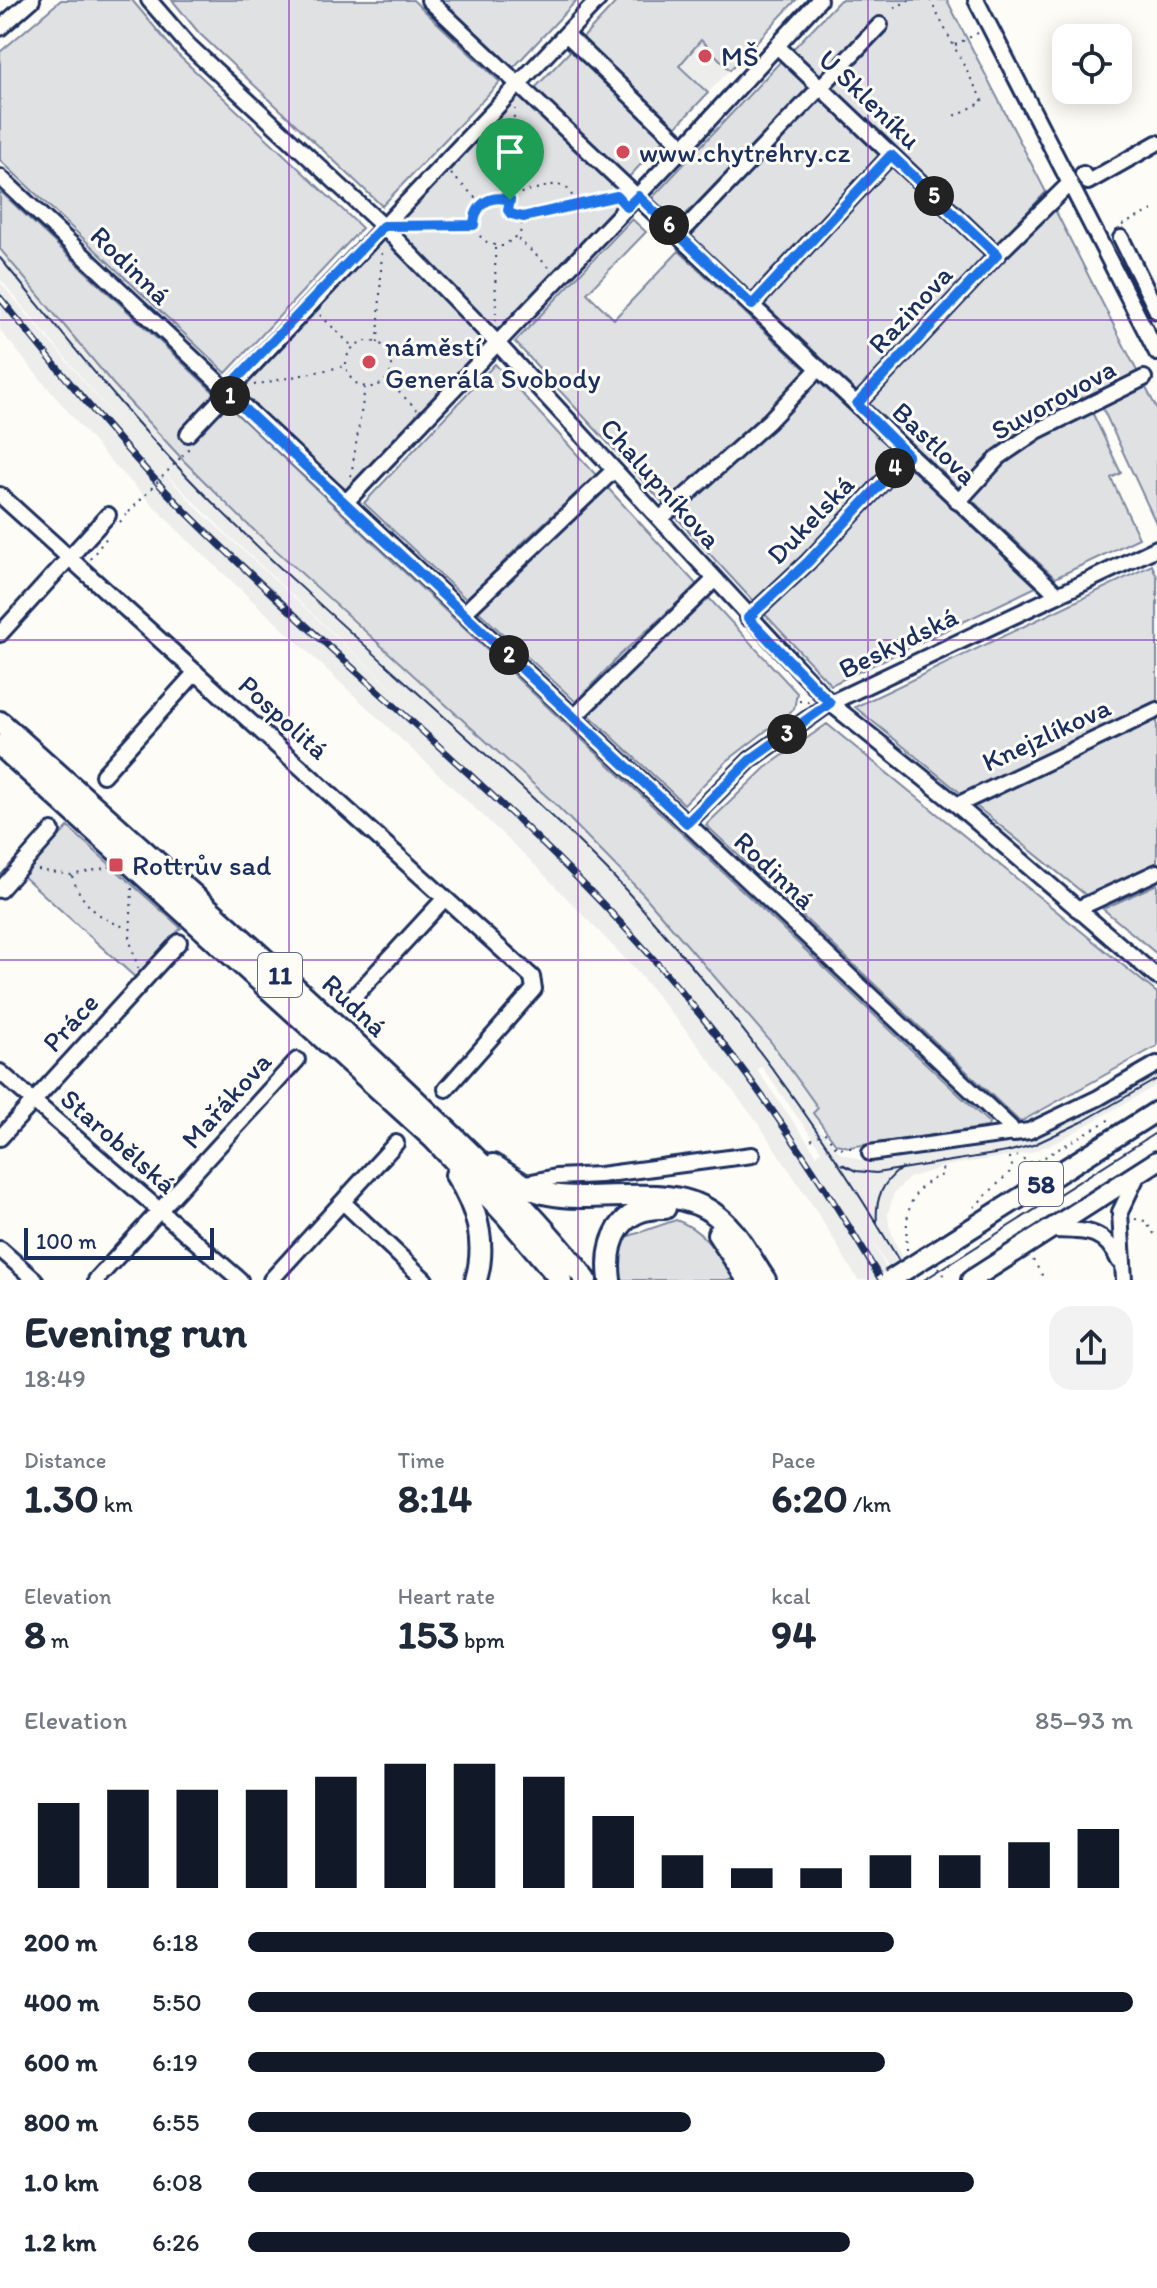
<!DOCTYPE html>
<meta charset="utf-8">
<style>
body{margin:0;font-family:Itim,sans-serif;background:#f2f2f3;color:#1f2937;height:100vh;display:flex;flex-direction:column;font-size:30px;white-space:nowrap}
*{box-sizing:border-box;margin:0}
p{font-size:26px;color:#747a83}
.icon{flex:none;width:44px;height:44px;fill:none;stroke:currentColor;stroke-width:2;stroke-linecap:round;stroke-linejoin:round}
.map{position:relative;height:1280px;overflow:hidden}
.panel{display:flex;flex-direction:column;background:#fff;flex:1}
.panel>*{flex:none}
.buttons{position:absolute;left:1052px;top:24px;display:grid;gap:16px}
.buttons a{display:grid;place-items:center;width:80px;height:80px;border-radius:16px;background:#fff;box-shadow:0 4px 20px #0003;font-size:40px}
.scale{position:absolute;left:24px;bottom:20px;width:190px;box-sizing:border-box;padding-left:8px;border:4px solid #1b2f5e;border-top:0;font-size:22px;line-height:28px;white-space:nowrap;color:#1b2f5e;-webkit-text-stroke:6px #fdfcf7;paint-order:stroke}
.pin{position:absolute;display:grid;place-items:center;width:68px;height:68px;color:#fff;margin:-82px -34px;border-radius:50% 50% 50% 0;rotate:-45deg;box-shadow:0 0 8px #0007}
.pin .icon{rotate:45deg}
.km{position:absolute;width:40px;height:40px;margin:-20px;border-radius:50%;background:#222;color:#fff;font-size:22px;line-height:40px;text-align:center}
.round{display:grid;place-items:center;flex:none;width:84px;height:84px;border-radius:24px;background:#f2f2f3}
.overview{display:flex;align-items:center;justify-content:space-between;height:136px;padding:0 24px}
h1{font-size:44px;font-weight:800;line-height:60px}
.stats{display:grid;grid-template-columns:repeat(3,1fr);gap:12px;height:136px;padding:8px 24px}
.stats div{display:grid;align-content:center}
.stats b{font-size:40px;font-weight:800}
.stats small{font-size:22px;font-weight:400}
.stats p{font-size:22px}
.chart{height:224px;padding:16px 24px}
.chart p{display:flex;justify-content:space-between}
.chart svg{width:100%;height:144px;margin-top:8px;stroke:#111827;stroke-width:6}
ul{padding:0 24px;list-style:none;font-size:26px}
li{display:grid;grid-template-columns:128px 96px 1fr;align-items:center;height:60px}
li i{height:20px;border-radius:10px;background:#111827}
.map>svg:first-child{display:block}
</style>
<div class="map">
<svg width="1157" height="1280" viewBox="0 0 1157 1280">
<rect width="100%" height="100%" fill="#fdfcf7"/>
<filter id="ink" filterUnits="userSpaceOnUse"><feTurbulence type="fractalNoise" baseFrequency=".0125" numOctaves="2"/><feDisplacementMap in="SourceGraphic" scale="16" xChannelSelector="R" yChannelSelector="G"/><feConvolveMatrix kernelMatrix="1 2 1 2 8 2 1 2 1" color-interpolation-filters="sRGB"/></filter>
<g filter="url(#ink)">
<!-- built -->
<path fill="#edeeec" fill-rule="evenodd" d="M618,0h178l-88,93 -94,-88z
M0,249l113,135 105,111 335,307 90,92 128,148 47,67 -5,4 7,16 20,24 20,7 21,2 120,-20 30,-8 126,-65v16l-98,56 -30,12 -84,13 -36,12 -15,15 -6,21 1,11 7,20 20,35h-20l-26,-42 23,42h-35l-43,-71 -55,-83 -63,-82 -63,-76 -106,-110 -352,-329 -74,-77 -75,-89 -27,-33v-48l133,158 -133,-161zM158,466l72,71 220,205 -253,-234zM761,1066l60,84 -4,5 -60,-85z"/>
<!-- green -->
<path fill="#e0e1e3" stroke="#7e88a0" stroke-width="2" d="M61,0h71l45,54 185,174 -136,145 -226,-213v-108z
M172,0h241l87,82 -118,124 -183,-173z
M441,0h136l-64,68z
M618,0h178l-66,70 -29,-30 -22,26 29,27 -36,38 -93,-89z
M840,0h107l99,192 -49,52 -205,-194z
M575,46l93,89 -39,42 -94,-89z
M781,61l99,93 -129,138 -99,-94z
M519,85l119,111 -292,306 -121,-111z
M891,165l96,90 -130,137 -95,-90z
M0,191l989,932 -1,4 -139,20 -13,-3 -23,-31 5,-5 -47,-66 -128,-148 -90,-92 -308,-280 -61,-61 -71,-77 -113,-135z
M1053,206l85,167c-44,21 -103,41 -140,74 -14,12 -26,27 -39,41l-91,-85z
M632,219l14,13 -59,61 27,26 65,-68 127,119 -46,48 -95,87 -150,-163z
M495,364l101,111 -77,71 -52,54 -103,-97z
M817,380l80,75 -95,101 -49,45 -78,-85 97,-89z
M1145,386l12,23v116l-55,-118z
M1092,412l29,61 -10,5 28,60 -84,40 -85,-80 38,-39 17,-13z
M908,466l128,121 -205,98 -68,-73 61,-57z
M606,486l91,99 -77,70 -44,47 -98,-91 51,-54z
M1152,565l5,12v125l-194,93 -108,-88z
M707,596l90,97 -3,16 -67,52 -43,43 -97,-91z
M1157,719v144l-70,33 -111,-90z
M827,724l330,269v53l-137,76 -314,-297 59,-57z
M68,827l113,101 -45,50 -113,-102z
M1157,884v70l-54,-45z
M676,1220c29,10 42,35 59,60h-115l-3,-20 6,-22z"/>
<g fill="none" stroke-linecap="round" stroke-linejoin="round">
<!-- minor casing -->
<g stroke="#1b2f5e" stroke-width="20">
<path id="minor" d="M149,0l39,45 195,181 114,117 333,360 127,102 200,172
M429,0l628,594
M976,0l181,353
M0,28l32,-28
M566,34l118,113
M777,46l220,209
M1083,174l5,8 69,-39
M0,177l1010,950 3,7
M679,235l201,-210
M1121,238l36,73
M752,305l139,-150
M857,404l140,-149 73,-72
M188,434l410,-434
M0,495l532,482 2,12 -88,100
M346,502l338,-355 135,-147
M958,502l41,-45 38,-26 107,-53
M660,519l109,-98 50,-53
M464,613l150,-143
M748,618l60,-56 100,-107
M0,634l108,-119
M574,717l140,-137
M103,775l93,-103
M957,805l200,-95
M687,823l63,-63 80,-57 327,-155
M0,890l52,-59
M1077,909l80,-37
M352,999l93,-101
M0,1072l240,208
M0,1138l179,-196
M870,1153l159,-22 69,-33 59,-34
M522,1184l34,-7 44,-2 152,-20
M343,1202l82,78
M1050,1230c33,1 54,-3 69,31
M0,1249l35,31
M96,1280l201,-220
M271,1280l125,-137
M1124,1280l-4,-68 18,-38"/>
</g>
<!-- major casing -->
<g stroke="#1b2f5e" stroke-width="24">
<path id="major" d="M926,1257l231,-146
M971,1280l186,-119"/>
</g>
<!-- highway casing -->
<g stroke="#1b2f5e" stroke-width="26">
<path id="highway" d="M0,722c131,118 264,234 392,356 67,64 137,128 194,202
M0,745l433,393 73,77 55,65
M493,1165c18,11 34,25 55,29 52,11 125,-14 169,22 21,16 33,42 48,64
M456,1175c21,33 31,67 20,105
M718,1234l30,46
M610,1280c-5,-40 10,-74 55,-72"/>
</g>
<!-- path -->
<path stroke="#1b2f5e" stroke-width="2" stroke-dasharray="2 6" stroke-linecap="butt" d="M930,0l53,102 -33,16
M894,8l16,-8
M955,45l23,-12
M451,174l30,29
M496,197l14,3 -2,10 3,4 12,3 -3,17 -17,12c-33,0 -38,-39 -7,-49z
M502,197l13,-88
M523,217c17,-4 42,-3 49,-21l-2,-6 -13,-6 -34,8 -9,5 -7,7 4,10c21,6 80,-12 104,-17
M1122,225l35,-17
M403,226l71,-1
M518,239l31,28
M495,248l1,73
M320,315l33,32
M346 364a23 23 0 1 1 46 0a23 23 0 1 1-46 0Z
M378,343l4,-95
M392,359l81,-13
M387,381l30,28
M254,385l91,-19
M182,456l7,-8
M351,476l14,-88
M120,522l9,-10
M90,559l18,-23
M799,701l10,1
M38,870l33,5 39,-8
M72,876c10,29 27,43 56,52
M132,888l-2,53 8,27
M811,1140l13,-8 13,16h20
M974,1207l36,-35 2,-6 -3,-8 10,-2 9,6h8l76,-44
M1135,1219l10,2 12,17
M907,1250c-2,-33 0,-64 36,-75l-2,-17
M1033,1260l12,20
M939,1267l8,13"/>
<!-- minor -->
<use href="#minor" stroke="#fdfcf7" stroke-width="14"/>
<!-- major -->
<use href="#major" stroke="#fdfcf7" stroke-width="18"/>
<!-- highway -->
<use href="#highway" stroke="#fdfcf7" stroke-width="20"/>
<!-- tram -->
<path stroke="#1b2f5e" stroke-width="2" d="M0,258c68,82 133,165 208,240 129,129 271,243 399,372 32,33 62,69 91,104 80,96 150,197 212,306
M842,1164l14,7 20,2 131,-21 26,-7 49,-23 75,-43
M877,1223c-2,-24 5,-41 25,-55
M924,1280l233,-148"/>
<!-- rail casing -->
<g stroke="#1b2f5e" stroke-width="7">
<path id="rail" d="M0,298c61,74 120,148 188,216 151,150 320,282 462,441 88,100 164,210 231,325"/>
</g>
<!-- rail -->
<use href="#rail" stroke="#fdfcf7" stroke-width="4" stroke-dasharray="12" stroke-linecap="butt"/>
<!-- major-bridge casing -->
<g stroke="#1b2f5e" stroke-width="24" stroke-linecap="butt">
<path id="major-bridge" d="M890,1280l36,-23"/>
</g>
<!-- path-bridge -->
<path stroke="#1b2f5e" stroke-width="2" stroke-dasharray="2 6" stroke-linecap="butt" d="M129,512l53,-56"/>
<!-- major-bridge -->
<use href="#major-bridge" stroke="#fdfcf7" stroke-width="18"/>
</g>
</g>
<g fill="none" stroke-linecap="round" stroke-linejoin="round" filter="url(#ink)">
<!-- route casing -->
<g stroke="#fff" stroke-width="16">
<path id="route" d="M891,155l106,100 -140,149 51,51 -100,107 -60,56 82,85 -80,57 -63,63 -462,-432 158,-165 91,-1c1,-21 16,-31 36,-25l-2,10 3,4 12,3 94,-21 10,11 11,-11 114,109z"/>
</g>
<!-- route -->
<use href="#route" stroke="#1a73e8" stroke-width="10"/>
</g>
<!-- grid -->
<path fill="none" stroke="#7b2cbf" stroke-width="2" stroke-opacity="0.55" d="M289,0v1280M578,0v1280M868,0v1280M0,320h1157M0,640h1157M0,960h1157"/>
<!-- markers -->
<g fill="#d1495b" stroke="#fdfcf7" stroke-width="3">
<circle cx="705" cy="56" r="8"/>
<circle cx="623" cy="152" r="8"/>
<circle cx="369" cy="362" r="8"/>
<rect x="108" y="857" width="16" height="16" rx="4"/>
</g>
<g text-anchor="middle" stroke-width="6" stroke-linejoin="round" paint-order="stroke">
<!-- shield labels -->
<g fill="#fdfcf7" stroke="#5f6c8c" stroke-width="2">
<rect x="258" y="953" width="44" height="44" rx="6"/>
<rect x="1019" y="1162" width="44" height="44" rx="6"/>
</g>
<g font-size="26" font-weight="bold" fill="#1b2f5e">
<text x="280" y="984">11</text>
<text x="1041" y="1193">58</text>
</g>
<!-- poi labels -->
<g font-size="28" fill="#1b2f5e" stroke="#fdfcf7" text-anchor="start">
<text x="721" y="66">MŠ</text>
<text x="639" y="162">www.chytrehry.cz</text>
<text x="385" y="356">náměstí<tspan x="385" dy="32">Generála Svobody</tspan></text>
<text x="132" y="875">Rottrův sad</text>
</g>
<!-- street labels -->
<g font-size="28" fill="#1b2f5e" stroke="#fdfcf7">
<text transform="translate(870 99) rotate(44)" y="10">U Skleníku</text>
<text transform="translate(131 265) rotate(44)" y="10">Rodinná</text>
<text transform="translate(910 309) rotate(-47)" y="10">Razinova</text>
<text transform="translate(1053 399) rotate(-29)" y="10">Suvorovova</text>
<text transform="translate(935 443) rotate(44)" y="10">Bastlova</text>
<text transform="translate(661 483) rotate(48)" y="10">Chalupníkova</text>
<text transform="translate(810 519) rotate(-46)" y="10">Dukelská</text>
<text transform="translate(898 642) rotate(-26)" y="10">Beskydská</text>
<text transform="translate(284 717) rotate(42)" y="10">Pospolitá</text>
<text transform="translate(1046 734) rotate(-25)" y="10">Knejzlíkova</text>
<text transform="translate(775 870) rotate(43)" y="10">Rodinná</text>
<text transform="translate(355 1005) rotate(43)" y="10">Rudná</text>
<text transform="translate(70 1022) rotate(-48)" y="10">Práce</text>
<text transform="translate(226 1100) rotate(-48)" y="10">Mařákova</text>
<text transform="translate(119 1141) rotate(41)" y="10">Starobělská</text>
</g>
</g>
</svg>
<div class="buttons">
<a><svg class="icon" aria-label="locate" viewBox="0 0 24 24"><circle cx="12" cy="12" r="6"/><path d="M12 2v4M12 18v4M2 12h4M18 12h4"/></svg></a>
</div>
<div class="scale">100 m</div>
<div class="pin" style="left:510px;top:200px;background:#1e9e55"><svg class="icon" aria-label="arrive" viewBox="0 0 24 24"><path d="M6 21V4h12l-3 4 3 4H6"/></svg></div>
<b class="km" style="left:230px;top:396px">1</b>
<b class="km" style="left:509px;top:655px">2</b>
<b class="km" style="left:787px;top:734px">3</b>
<b class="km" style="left:895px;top:468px">4</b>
<b class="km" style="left:934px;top:196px">5</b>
<b class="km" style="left:669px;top:225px">6</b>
</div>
<section class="panel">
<div class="overview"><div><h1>Evening run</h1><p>18:49</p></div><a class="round"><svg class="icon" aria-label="share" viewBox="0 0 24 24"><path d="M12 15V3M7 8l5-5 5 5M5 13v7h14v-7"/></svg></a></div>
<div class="stats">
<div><p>Distance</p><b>1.30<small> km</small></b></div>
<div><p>Time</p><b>8:14</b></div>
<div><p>Pace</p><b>6:20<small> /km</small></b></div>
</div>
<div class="stats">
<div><p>Elevation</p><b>8<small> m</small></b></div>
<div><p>Heart rate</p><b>153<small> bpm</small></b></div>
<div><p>kcal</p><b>94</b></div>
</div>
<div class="chart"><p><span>Elevation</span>85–93 m</p>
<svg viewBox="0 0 160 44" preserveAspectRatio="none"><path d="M5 44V18M15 44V14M25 44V14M35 44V14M45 44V10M55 44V6M65 44V6M75 44V10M85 44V22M95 44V34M105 44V38M115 44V38M125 44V34M135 44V34M145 44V30M155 44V26"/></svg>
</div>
<ul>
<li><b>200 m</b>6:18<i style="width:73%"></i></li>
<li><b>400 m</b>5:50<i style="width:100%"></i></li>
<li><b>600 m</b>6:19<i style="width:72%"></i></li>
<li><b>800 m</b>6:55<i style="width:50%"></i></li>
<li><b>1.0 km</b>6:08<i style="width:82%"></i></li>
<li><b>1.2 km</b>6:26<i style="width:68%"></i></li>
</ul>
</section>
